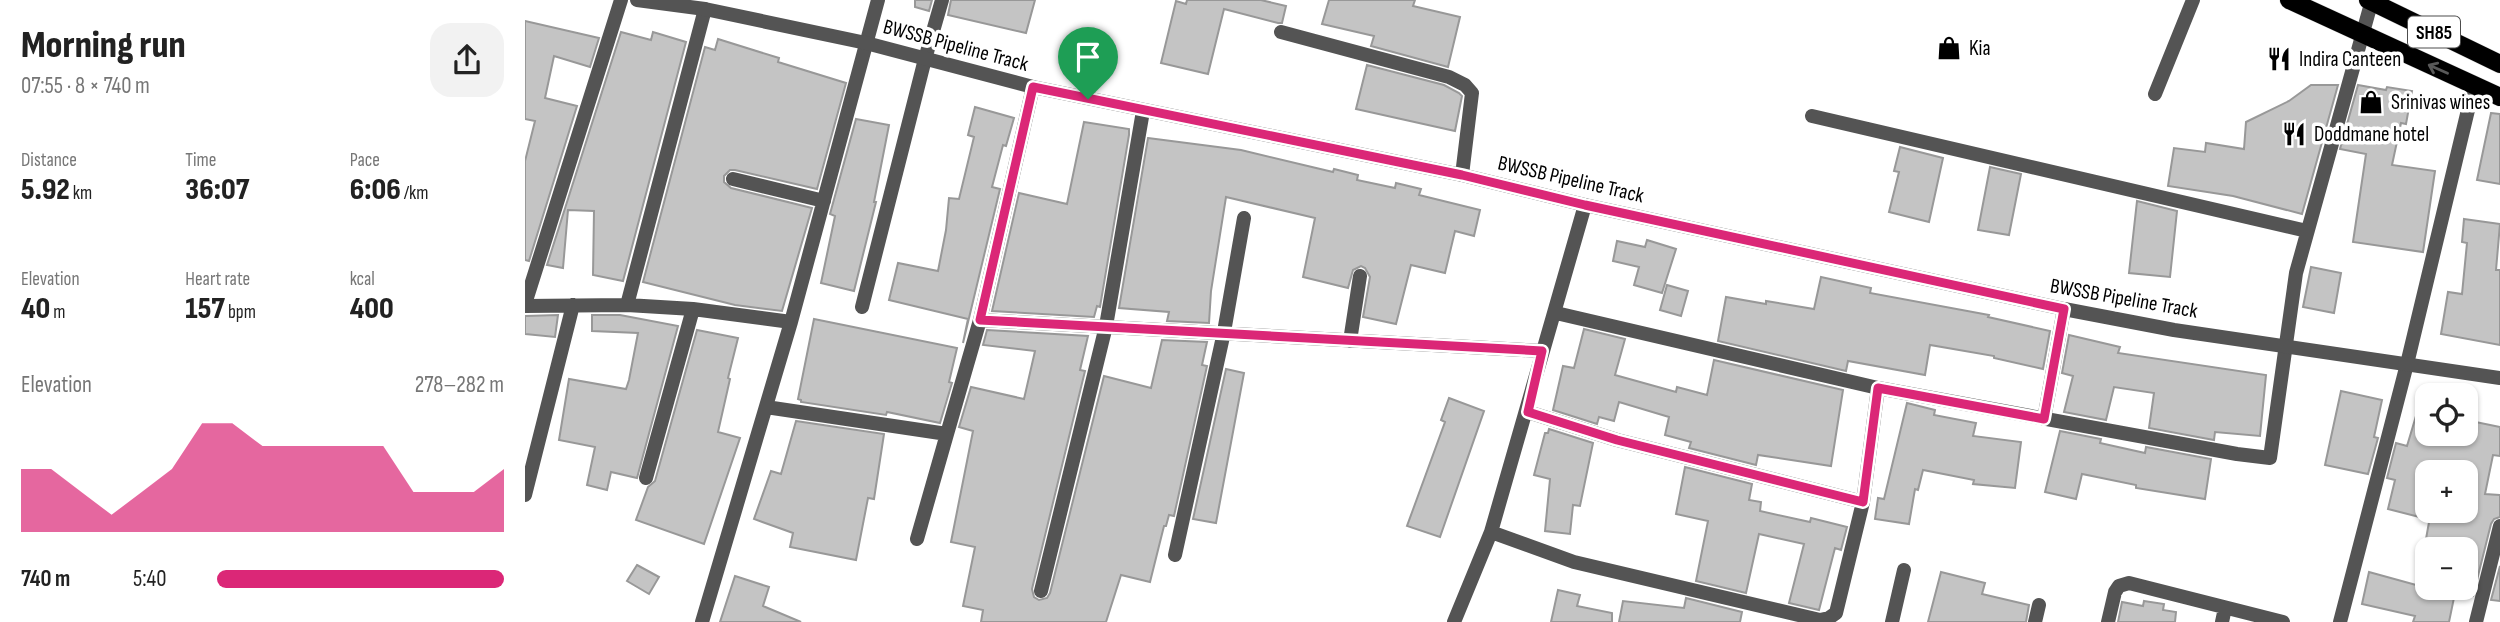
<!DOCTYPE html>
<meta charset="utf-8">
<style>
body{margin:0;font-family:"Sofia Sans Condensed",sans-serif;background:#f2f2f2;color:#222;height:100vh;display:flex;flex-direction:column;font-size:26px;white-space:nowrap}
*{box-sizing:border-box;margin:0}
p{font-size:23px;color:#767676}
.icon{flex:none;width:38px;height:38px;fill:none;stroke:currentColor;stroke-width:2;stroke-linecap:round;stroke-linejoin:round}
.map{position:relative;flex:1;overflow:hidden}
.panel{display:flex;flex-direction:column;background:#fff;width:525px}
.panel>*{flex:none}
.tools{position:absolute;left:1890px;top:383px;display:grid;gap:14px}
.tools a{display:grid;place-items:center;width:63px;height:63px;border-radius:14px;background:#fff;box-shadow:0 2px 5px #0004;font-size:35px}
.pin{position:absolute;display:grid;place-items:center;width:60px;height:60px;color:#fff;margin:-72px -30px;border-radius:50% 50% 50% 0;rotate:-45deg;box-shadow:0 0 7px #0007}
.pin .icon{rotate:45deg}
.round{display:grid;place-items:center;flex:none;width:74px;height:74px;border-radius:21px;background:#f2f2f2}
.overview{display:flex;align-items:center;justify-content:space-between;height:119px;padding:0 21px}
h1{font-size:38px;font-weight:800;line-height:52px}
.metrics{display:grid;grid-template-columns:repeat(3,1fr);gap:10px;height:119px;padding:7px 21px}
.metrics div{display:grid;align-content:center}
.metrics b{font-size:30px;font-weight:800}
.metrics small{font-size:19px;font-weight:400}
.metrics p{font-size:19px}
.chart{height:196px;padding:14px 21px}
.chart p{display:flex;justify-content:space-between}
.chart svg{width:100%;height:126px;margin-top:7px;fill:#db2777;opacity:.7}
ul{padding:0 21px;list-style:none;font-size:23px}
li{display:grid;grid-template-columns:112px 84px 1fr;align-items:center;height:52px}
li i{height:18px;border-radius:9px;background:#db2777}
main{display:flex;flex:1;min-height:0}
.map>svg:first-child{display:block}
</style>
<main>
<section class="panel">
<div class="overview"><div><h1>Morning run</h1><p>07:55 · 8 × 740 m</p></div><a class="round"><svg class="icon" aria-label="share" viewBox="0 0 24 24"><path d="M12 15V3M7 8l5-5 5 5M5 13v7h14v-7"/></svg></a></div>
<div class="metrics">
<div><p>Distance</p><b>5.92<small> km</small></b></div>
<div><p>Time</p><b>36:07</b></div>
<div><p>Pace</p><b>6:06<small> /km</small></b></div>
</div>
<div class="metrics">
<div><p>Elevation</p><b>40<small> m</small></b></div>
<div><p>Heart rate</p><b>157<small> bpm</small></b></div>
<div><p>kcal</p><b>400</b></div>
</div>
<div class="chart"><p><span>Elevation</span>278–282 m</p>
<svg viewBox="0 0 160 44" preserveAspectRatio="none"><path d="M0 44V22L10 22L20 30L30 38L40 30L50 22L60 6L70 6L80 14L90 14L100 14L110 14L120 14L130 30L140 30L150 30L160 22V44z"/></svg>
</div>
<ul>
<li><b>740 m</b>5:40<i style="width:100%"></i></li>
</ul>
</section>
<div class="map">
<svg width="1975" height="622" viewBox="0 0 1975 622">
<rect width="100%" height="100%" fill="#fff"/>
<!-- building -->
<path fill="#c4c4c4" stroke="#989898" stroke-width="2" d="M390,0h17l-3,11 -14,-4z
M426,0h84l-9,33 -78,-18z
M662,0h74l25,6 -4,17h-4l-54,-14 -16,65 -47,-11 15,-62 10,3z
M804,0h86l-2,6 47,11 -12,50 -77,-21 3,-10 -52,-12z
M0,21l74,17 -9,29 -36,-11 -9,42 32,8 -48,155 -4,-1v-99l10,-40 -10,-2z
M96,32l30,8 2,-8 33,10 -63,239 -30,-6 1,-64 -26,-1 -5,58 -16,-3z
M193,39l61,19 -1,4 68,21 -29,106 -82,-19h-5l-6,6v6l7,6 81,20 -30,103 -47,-6 -92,-23 62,-235 10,3z
M842,65l77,20 15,8 3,3 -7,35 -99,-22z
M1786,85h27l-36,129 -69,-18 -65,-10 6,-38 31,4 1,-9 38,6 2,-27 43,-21z
M1833,85l28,5 1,-3 25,4 -6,33 -5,-1 -9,42 43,6 -12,81 -70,-10 13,-88 -26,-5z
M450,107l39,11 -8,28 -3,-1 -11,42 8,2 -37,154 5,-24 -79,-19 9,-37 40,8 8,-41 3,-32 10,1 15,-62 -6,-2z
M1966,113l9,1v70l-23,-4z
M331,119l33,6 -15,77h2l-22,89 -33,-8 14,-67 -5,-2z
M559,122l45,7v6l-29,172 -3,-1 -3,11 -102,-6 27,-118 48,11z
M623,138l93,12 92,22 1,-3 24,6 -1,5 38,8 1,-5 25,6 -2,6 61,15 -6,26 -19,-5 -10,42 -34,-8 -15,59 -33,-7 7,-40 -5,-9 -4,-2 -8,4 -5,18 -45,-11 12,-59 -89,-21 -15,94 -2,32 -42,-2 2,-9 -50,-4z
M1375,147l43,11 -14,64 -40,-10 10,-40 -5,-1z
M1465,167l31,7 -12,61 -31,-5z
M1612,201l40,10 -7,66 -41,-4z
M1939,219l36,5 -4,46h4v75l-59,-11 7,-42 14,2 5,-51 -5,-1z
M1122,240l29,9 -14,44 -28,-8 5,-18 -26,-6 4,-20 28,6z
M1786,267l30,6 -7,40 -31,-6z
M1296,277l50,11 -1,5 119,22 -1,2 62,14 -7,38 -49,-11v-2l-64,-11 -5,30 -77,-14 -2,10 -128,-30 8,-44 40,7v-3l48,8z
M1142,285l21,6 -7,25 -21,-6z
M33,315l-3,22 -30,-3v-18z
M67,315h28l58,11 -41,152 -26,-6 -4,18 -20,-5 8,-38 -36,-7 10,-61 57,10 3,-9 9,-47 -46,-2z
M289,319l143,29 -8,34 3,1 -12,40 -53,-11 -1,3 -85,-13v-2l-3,-1z
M1059,329l41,10 -10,36 61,17 1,-5 30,8 7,-35 129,30 -12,76 -73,-11 -2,10 -67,-17 2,-6 -26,-7 4,-18 -50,-15 -5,19 -15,-4 -2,7 -44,-14 10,-44 11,2z
M172,330l41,8 -10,40 2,1 -12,53 22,6 -36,106 -68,-24 12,-33 7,-6z
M462,330l101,6 -8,34 5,1 -53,218 2,8 5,3 8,-2 3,-5 54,-217 47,12 11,-48 45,2 -5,23 5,1 -33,150 -5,-1 -3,11h-2l-14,56 -29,-7 -15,47h-125l2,-12 -20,-4 12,-59 -24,-5 22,-111 -14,-4 12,-40 53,12 11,-48 -52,-6z
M1544,335l51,12 -2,6 148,22 -6,61 -45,-4 -1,8 -65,-12 5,-35 -40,-6 -8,33 -42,-8 9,-36 -11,-3z
M701,369l18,4 -28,150 -23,-4z
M1816,391l41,9 -8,37 4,1 -10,36 -43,-9z
M1897,396l5,1v37h39v-14l34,7v29l-7,-1 -8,39 15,1v22l-6,2 -3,5 -18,72 -7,-1v-45h-42l7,-39h35v-39h-39v47l-39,-10 7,-29 -8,-2 9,-35 11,3z
M924,398l35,13 -44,126 -33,-11 38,-104 -4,-2z
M1382,403l28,7 -1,5 42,8 -3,13 48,6 -6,46 -42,-4 1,-4 -51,-10 -5,20 -3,-1 -6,35 -34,-5 3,-21 6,1z
M271,421l88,13 -10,65 -6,-1 -12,62 -66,-13 3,-14 -39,-14 17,-48 10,3z
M1024,429l44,14 -13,63 -7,-1 -3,29 -25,-3 5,-52 -16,-4 11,-42h3z
M1535,431l41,8 -1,4 45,10 1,-6 65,12 -6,40 -69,-11v-3l-54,-11 -6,25 -31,-7z
M1160,467l67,17 -3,16 12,2 -1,9 50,11 1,-4 36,9 -6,23 -6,-2 -16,62 -30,-7 15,-59 -45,-10 -13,59 -50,-12 12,-60 -32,-7z
M112,565l22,12 -10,17 -22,-13z
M1975,566v35l-9,-1z
M1416,572l44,11 -3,11 47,11 -3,17h-98z
M1844,572l58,16h29l-7,34h-36l2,-6 -53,-12z
M210,576l34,11 -6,19 38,16h-81z
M1033,590l22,5 -3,11 35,7v9h-61z
M1161,598l56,14 -2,10h-121l4,-21 61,7z
M1619,601l20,3 -1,6 13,2 -1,10h-57l4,-20 21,4z"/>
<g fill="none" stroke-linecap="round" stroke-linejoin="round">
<!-- primary casing -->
<g stroke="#dbdbdb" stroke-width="19">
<path id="primary" d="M1764,0l211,97
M1843,0l132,64"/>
</g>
<!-- minor -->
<path stroke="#545454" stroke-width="14" d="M756,32l168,45 16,8 7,8 -10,82
M1630,94l38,-94
M1287,116l495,115
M208,179l91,22
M0,304l96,-304
M102,305l78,-296
M0,306l102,-1 66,4 98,13
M337,307l63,-248 17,-59
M1031,313l322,75 359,66 33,4 26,-185 76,-273
M455,320l562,31
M825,341l10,-65
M241,407l181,27 -30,105
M1003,412l89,28 246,62
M1519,419l20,-110
M422,434l33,-114 53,-233
M121,478l47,-169
M0,495l48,-190
M966,532l83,30 246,58 9,-2 7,-5 27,-111 15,-114
M650,555l49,-223 20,-114
M516,591l65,-265 37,-215
M177,622l89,-300 87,-322
M929,622l37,-90 94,-327
M1367,622l12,-52
M1510,622l4,-17
M1583,622l7,-30 4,-6 10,-3 154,39
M1697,622l3,-14
M1815,622l67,-258 67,-279
M1951,622l24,-96"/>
<!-- tertiary -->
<path stroke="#545454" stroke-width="14" d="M112,0l68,9 161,34 167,44 429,88 123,30 479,104 110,21 326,48"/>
<!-- primary -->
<use href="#primary" stroke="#000" stroke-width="18"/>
</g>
<!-- one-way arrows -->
<defs><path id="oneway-shaft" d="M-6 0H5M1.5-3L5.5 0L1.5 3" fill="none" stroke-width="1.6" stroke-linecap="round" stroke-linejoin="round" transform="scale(1.75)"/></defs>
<use stroke="#595959" href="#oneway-shaft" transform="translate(1913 69) rotate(-156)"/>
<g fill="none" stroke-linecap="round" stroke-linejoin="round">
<!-- route casing -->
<g stroke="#fff" stroke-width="14">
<path id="route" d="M508,87l429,88 123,30 479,104 -20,110 -166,-31 -15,114 -246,-62 -89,-28 14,-61 -562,-31z"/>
</g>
<!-- route -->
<use href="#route" stroke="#db2777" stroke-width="9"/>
</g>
<!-- icons -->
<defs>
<g id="shop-bare" transform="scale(1.89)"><path d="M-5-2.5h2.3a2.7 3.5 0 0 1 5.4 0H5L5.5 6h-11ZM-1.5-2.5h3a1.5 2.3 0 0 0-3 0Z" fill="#000" stroke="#fff" stroke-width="2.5" paint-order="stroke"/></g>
<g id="restaurant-bare" transform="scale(1.89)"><path d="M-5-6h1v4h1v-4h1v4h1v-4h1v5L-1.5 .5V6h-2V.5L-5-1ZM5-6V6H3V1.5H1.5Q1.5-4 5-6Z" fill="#000" stroke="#fff" stroke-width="2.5" paint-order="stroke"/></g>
</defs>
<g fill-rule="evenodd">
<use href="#shop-bare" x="1424" y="48"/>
<use href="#restaurant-bare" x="1754" y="59"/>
<use href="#shop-bare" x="1846" y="102"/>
<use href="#restaurant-bare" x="1769" y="134"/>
</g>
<g text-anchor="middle" stroke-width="7" stroke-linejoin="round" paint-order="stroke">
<!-- shield labels -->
<rect fill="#fff" stroke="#4c4c4c" stroke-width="2" x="1883" y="16.5" width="52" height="31" rx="5"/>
<g font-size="19" font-weight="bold" fill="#000">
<text x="1909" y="39">SH85</text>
</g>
<!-- street labels -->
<g font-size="21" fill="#000" stroke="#fff">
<text transform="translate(431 45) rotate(15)" y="7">BWSSB Pipeline Track</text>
<text transform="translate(1046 179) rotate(13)" y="7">BWSSB Pipeline Track</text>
<text transform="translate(1599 298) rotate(10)" y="7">BWSSB Pipeline Track</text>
</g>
<!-- poi labels -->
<g font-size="21" fill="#000" stroke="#fff" text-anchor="start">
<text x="1444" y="55">Kia</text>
<text x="1774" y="66">Indira Canteen</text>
<text x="1866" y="109">Srinivas wines</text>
<text x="1789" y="141">Doddmane hotel</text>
</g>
</g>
</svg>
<div class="tools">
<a><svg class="icon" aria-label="locate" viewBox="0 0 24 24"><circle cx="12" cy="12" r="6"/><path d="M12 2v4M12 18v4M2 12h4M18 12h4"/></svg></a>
<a>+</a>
<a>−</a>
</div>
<div class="pin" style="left:563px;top:99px;background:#1e9e55"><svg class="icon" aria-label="arrive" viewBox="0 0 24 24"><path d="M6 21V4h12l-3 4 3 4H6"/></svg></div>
</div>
</main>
